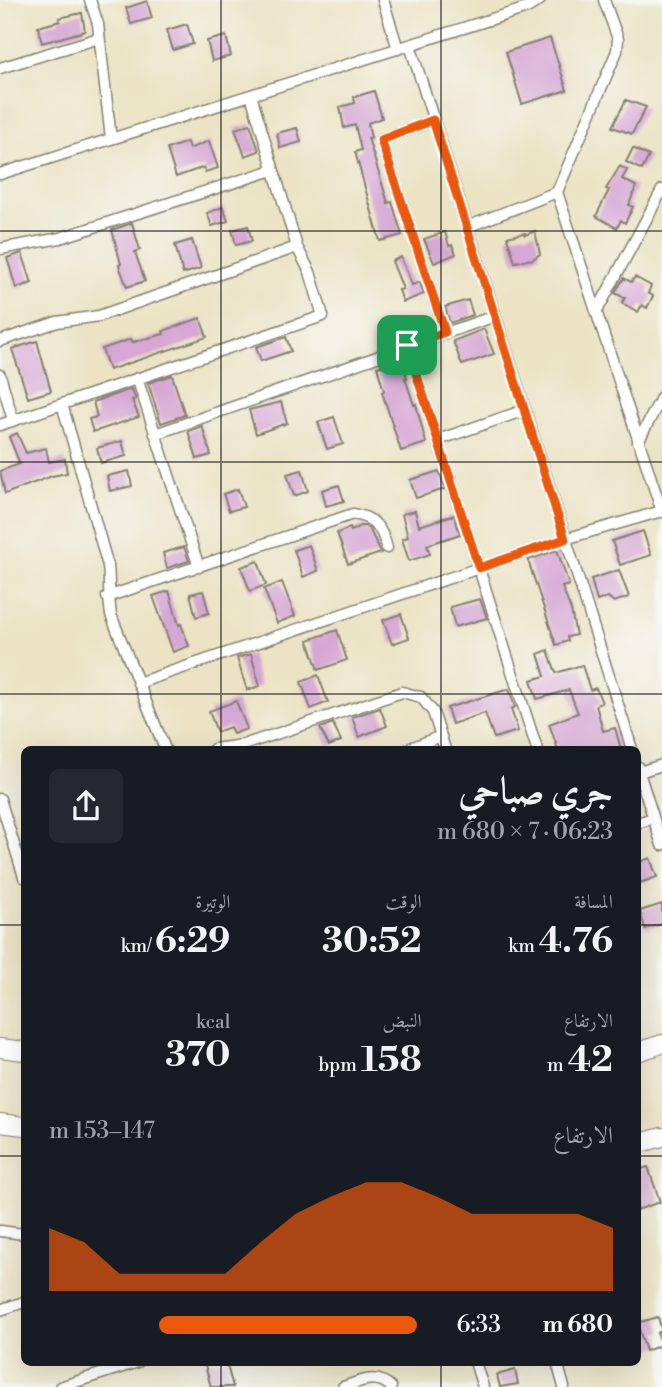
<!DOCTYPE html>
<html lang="ar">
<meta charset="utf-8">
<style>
body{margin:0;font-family:"Libre Bodoni",Amiri,serif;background:#242831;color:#f1f3f6;direction:rtl;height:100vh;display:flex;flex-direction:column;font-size:26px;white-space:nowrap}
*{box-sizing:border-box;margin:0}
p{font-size:23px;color:#9ea1a6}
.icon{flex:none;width:38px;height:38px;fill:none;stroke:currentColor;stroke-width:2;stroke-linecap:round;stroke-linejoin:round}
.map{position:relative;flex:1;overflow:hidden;direction:ltr}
.drawer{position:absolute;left:21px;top:746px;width:620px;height:620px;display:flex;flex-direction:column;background:#171b24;border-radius:10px;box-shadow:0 7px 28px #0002;direction:rtl}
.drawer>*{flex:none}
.pin{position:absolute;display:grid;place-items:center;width:60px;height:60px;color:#fff;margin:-30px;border-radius:14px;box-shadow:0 4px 10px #0006}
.round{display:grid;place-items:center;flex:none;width:74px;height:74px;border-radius:10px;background:#242831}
.head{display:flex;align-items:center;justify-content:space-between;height:119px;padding:0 28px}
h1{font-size:38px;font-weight:700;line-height:52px}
.figures{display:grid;grid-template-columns:repeat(3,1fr);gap:10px;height:119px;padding:7px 28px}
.figures div{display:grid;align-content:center}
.figures b{font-size:35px;font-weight:700}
.figures small{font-size:19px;font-weight:400}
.figures p{font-size:19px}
.chart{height:196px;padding:14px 28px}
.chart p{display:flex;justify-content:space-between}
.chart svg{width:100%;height:126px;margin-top:7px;fill:#ea580c;opacity:.7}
ul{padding:0 28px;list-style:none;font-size:23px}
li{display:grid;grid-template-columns:112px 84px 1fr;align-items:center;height:52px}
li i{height:18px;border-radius:9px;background:#ea580c}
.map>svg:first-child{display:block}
</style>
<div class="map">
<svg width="662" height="1387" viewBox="0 0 662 1387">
<rect width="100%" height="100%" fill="#f6f6f2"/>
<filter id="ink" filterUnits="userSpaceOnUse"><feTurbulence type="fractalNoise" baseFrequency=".0143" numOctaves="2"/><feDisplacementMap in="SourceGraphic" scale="14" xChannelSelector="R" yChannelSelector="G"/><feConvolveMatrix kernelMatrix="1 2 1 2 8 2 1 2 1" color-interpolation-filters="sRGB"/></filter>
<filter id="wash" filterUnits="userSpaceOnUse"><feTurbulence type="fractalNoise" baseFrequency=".00686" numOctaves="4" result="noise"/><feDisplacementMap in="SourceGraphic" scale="28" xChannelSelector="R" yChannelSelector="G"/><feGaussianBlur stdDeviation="1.57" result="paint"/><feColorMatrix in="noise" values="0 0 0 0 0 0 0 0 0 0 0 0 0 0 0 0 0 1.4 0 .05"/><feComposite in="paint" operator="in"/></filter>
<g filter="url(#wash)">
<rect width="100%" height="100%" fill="#ebe3c4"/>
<g id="blocks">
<!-- building -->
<path fill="#d6a6d4" d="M147,1l5,17 -21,6 -5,-16z
M82,13l3,18 -43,12 -4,-16 22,-6 -1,-3z
M187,24l6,20 -20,6 -6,-20z
M226,36l5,20 -19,5 -5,-20z
M550,38l17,52 -45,14 -16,-52z
M374,91l8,27 -14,5 3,15h-3l20,65 4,-1 10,33 -22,6 -25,-89 6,-2 -6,-25 -11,3 -4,-21 15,-4 -1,-6z
M626,100l20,7 -14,27 -20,-7z
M250,124l9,27 -14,5 -10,-27z
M297,128l4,14 -21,6 -3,-15z
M209,141l9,27 -13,4 -1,-5 -28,10 -9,-28 20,-7 2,7z
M633,148l16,8 -7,14 -16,-8z
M620,166l7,4 -5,9 14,7 -7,19 4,2 -8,16 -4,-3 -4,8 -21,-12 13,-26 -3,-1z
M223,207l5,14 -16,5 -5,-13z
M132,223l8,27 -5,2 10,29 -18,6 -8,-22 2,-1 -9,-34z
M248,226l4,15 -16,4 -4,-15z
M535,231l5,23 -7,5 -18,3 -8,-25 18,-4v2z
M445,232l4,14 3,-1 4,9 -22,9 -10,-24z
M192,240l9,28 -18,6 -8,-29z
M22,253l10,30 -16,5 -9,-30z
M401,257l11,28 8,-3 4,12 -21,8 -4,-12 4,-1 -11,-28z
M635,277l16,9 -3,7 5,3 -6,12 -5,-3 -4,7 -16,-9 3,-5 -10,-5 9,-15 7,4z
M468,300l5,15 -23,8 -5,-16z
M200,318l7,19 -98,33 -7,-21 29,-10 2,3 31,-8 -1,-3z
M484,329l10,25 -32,11 -9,-24z
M286,337l5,14 -30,10 -5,-14z
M37,341l14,50 -23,7 -16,-49z
M402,360l5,18h-2l9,27 2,-1 10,39 -25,8 -19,-59 2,-1 -7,-24z
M172,375l13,40 -24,8 -13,-40z
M131,389l5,10 -4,1 7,17 -46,15 -4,-13 8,-2 -4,-15z
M281,402l6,21 -31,11 -7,-24z
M334,417l9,27 -16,5 -9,-27z
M202,426l9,29 -14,4 -9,-28z
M17,433l9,20 20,-5 3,14 16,-3 2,14 -15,3 -47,18 -5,-23 20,-7 -11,-27z
M122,441l4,15 -25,7 -4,-15z
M302,470l6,21 -14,5 -7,-22z
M129,471l3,15 -22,5 -3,-15z
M439,471l6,18 -29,9 -6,-18z
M339,485l5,16 -18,5 -4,-16z
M238,489l6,18 -15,4 -6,-17z
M415,511l4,15 35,-11 6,19 -33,11 3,9 -21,7 -7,-22 6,-2 -6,-23z
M360,526h5l5,4 11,23 -33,11 -11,-31 13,-5 1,3z
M643,531l8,24 -31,10 -8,-24z
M309,545l9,26 -15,6 -9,-27z
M184,547l5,14 -22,7 -4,-15z
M557,550l12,35 -7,2 9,23 5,25 -9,2 1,4 -12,4 -28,-85z
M258,561l8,24 -16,6 -9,-24z
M619,570l10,27 -15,5 -6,-5 -11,4 -6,-22z
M282,582l13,34 -18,7 -13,-34z
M169,591l10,34 2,-1 8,22 -16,6 -20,-56z
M203,591l6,22 -13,4 -6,-23z
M480,599l7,19 -32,9 -5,-20z
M401,614l8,24 -17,6 -9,-24z
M337,630l10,30 -29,10 -10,-30z
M548,650l8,23 26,-8 8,25 6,-2 6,15 -6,2 7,26 12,-3 6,21h-63l-9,-25 29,-11 -9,-23 -32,9 -6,-19 14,-4 -7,-22z
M251,654l9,32 -13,4 -10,-32z
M318,675l10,27 -17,7 -10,-27z
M509,689l6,18 -4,2 7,22 -24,7 -9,-25 -33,11 -5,-16z
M236,701l11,28 -14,5 -3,-7 -13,5 -8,-21z
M380,708l7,18 -28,11 -7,-20z
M333,723l8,18 -12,5 -9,-18z
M650,858l7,19 -20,7v-21z
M662,904v20l-17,5 -5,-18z
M648,1167l12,35 -23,8v-40z
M658,1317l4,14 -5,2 5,12 -16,6 -9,-28z
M204,1362h22l7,25h-22z
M515,1370l3,14 -18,3 -3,-12z"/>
</g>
</g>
<g filter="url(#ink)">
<use href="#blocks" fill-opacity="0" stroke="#848070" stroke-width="2"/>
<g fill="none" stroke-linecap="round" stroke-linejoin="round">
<!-- street casing -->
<g stroke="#848070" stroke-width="13">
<path id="street" d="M90,0l8,24 13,115
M383,0l15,49
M604,0l14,39 -1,12 -60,141 105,320
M410,45l222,704
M0,68l99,-30
M434,120l-53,20 64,192
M0,174l527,-166 13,-8
M467,227l90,-35
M0,249l60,-11 213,-68
M596,313l66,-123
M0,341l57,-19 42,-6 198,-69
M407,345l130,404
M0,375l13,45
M137,378l62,189
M62,404l46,162c2,17 0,32 3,49l54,134
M0,425l323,-109 -13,-44 -13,-25 -46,-152
M155,434l340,-118
M438,440l87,-30
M638,442l24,-46
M107,597l246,-83c21,3 29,14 34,34
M138,683l427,-144 97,-28
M214,749l29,-4 159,-53 19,5 12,15 12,37
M408,749l33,-13
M637,766l25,79
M639,772l23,-7
M0,799l24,78
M637,823l16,-5
M0,1231l24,3
M0,1310l24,-8
M475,1362l8,25
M557,1362l7,25
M60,1387l78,-25
M343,1387c18,-6 34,-14 48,0"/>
</g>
<!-- primary casing -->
<g stroke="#848070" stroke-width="20">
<path id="primary" d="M0,1048l24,3
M637,1052l25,-8
M0,1123l24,3
M637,1144l25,-7"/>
</g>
<!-- street -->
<use href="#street" stroke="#fff" stroke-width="10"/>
<!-- primary -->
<use href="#primary" stroke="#fff" stroke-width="18"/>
</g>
</g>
<g fill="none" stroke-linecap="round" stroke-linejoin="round" filter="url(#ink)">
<!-- route casing -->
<g stroke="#fff" stroke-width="14">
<path id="route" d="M433,120l132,419 -86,29 -72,-223 38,-13 -64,-192z"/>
</g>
<!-- route -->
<use href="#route" stroke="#ea580c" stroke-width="9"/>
</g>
<!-- grid -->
<path fill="none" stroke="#1c1c1c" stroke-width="2" stroke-opacity="0.55" d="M221,0v749M441,0v749M0,231h662M0,462h662M0,694h662M0,925h24M637,925h25M0,1156h24M637,1156h25M221,1362v25M441,1362v25"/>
</svg>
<div class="pin" style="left:407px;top:345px;background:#1e9e55"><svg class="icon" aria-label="arrive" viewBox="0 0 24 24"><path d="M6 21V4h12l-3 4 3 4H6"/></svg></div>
<section class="drawer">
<div class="head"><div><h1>جري صباحي</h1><p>06:23 · 7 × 680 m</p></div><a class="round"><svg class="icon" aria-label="share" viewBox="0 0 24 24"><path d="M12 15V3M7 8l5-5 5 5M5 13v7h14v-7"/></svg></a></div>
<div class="figures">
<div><p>المسافة</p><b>4.76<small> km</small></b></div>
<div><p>الوقت</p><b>30:52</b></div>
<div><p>الوتيرة</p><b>6:29<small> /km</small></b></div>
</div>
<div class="figures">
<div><p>الارتفاع</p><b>42<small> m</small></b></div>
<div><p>النبض</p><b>158<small> bpm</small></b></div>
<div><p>kcal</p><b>370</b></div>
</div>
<div class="chart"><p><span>الارتفاع</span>147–153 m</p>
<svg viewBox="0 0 160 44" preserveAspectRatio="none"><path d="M0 44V22L10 27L20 38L30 38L40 38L50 38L60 27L70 17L80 11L90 6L100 6L110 11L120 17L130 17L140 17L150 17L160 22V44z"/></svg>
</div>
<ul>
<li><b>680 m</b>6:33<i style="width:70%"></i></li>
</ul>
</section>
</div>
